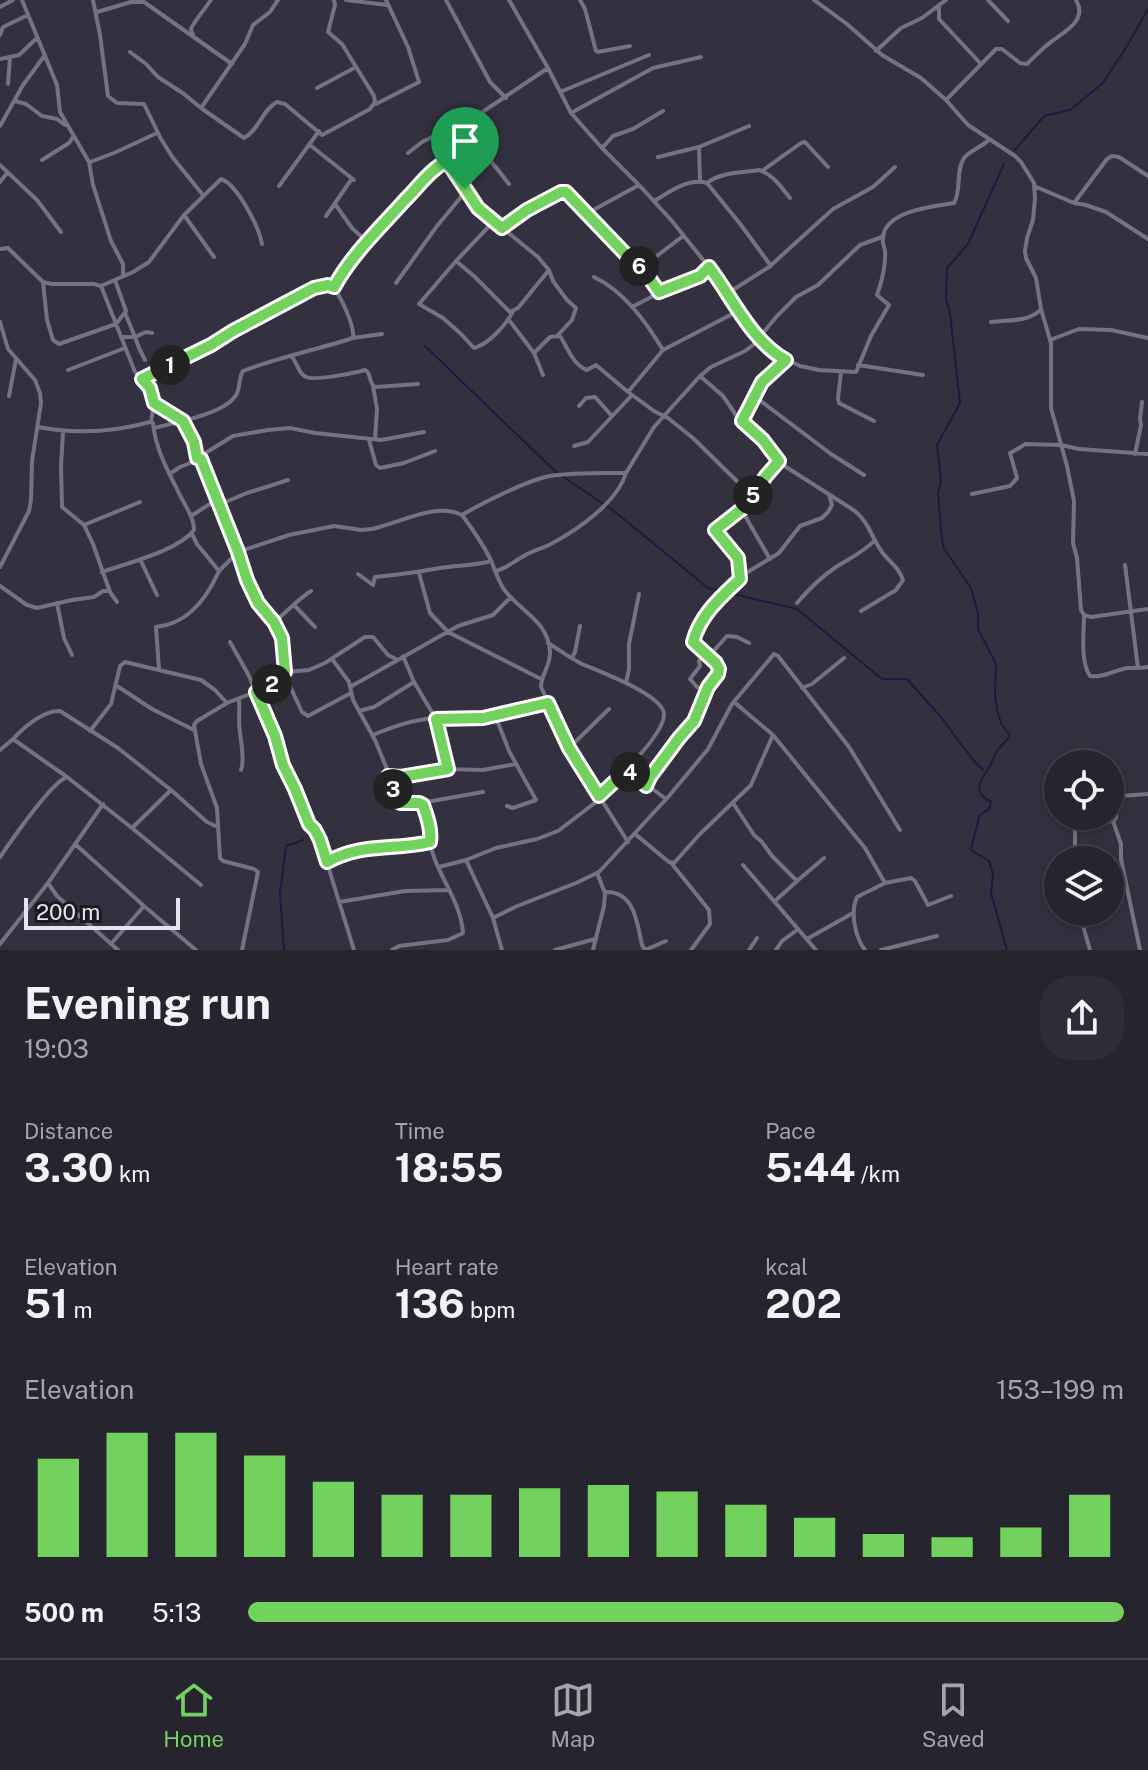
<!DOCTYPE html>
<meta charset="utf-8">
<style>
body{margin:0;font-family:"Public Sans",sans-serif;background:#2e2d37;color:#f1f3f6;height:100vh;display:flex;flex-direction:column;font-size:30px;white-space:nowrap}
*{box-sizing:border-box;margin:0}
p{font-size:26px;color:#a4a5aa}
.icon{flex:none;width:44px;height:44px;fill:none;stroke:currentColor;stroke-width:2;stroke-linecap:round;stroke-linejoin:round}
.map{position:relative;height:950px;overflow:hidden}
.panel{display:flex;flex-direction:column;background:#26252f;flex:1}
.panel>*{flex:none}
.tools{position:absolute;left:1044px;top:750px;display:grid;gap:16px}
.tools a{display:grid;place-items:center;width:80px;height:80px;border-radius:50%;background:#26252f;box-shadow:0 4px 12px #0003,0 0 0 2px #42424b;font-size:40px}
.scale{position:absolute;left:24px;bottom:20px;width:156px;box-sizing:border-box;padding-left:8px;border:4px solid #e6e5ef;border-top:0;font-size:22px;line-height:28px;white-space:nowrap;color:#e6e5ef;-webkit-text-stroke:6px #1b1a21;paint-order:stroke}
.pin{position:absolute;display:grid;place-items:center;width:68px;height:68px;color:#fff;margin:-82px -34px;border-radius:50% 50% 50% 0;rotate:-45deg;box-shadow:0 0 8px #0007}
.pin .icon{rotate:45deg}
.km{position:absolute;width:40px;height:40px;margin:-20px;border-radius:50%;background:#222;color:#fff;font-size:22px;line-height:40px;text-align:center}
.round{display:grid;place-items:center;flex:none;width:84px;height:84px;border-radius:32px;background:#2e2d37}
.head{display:flex;align-items:center;justify-content:space-between;height:136px;padding:0 24px}
h1{font-size:44px;font-weight:700;line-height:60px}
.stats{display:grid;grid-template-columns:repeat(3,1fr);gap:12px;height:136px;padding:8px 24px}
.stats div{display:grid;align-content:center}
.stats b{font-size:40px;font-weight:700}
.stats small{font-size:22px;font-weight:400}
.stats p{font-size:22px}
.chart{height:224px;padding:16px 24px}
.chart p{display:flex;justify-content:space-between}
.chart svg{width:100%;height:144px;margin-top:8px;stroke:#73d25d;stroke-width:6}
ul{padding:0 24px;list-style:none;font-size:26px}
li{display:grid;grid-template-columns:128px 96px 1fr;align-items:center;height:60px}
li i{height:20px;border-radius:10px;background:#73d25d}
.dock{display:flex;justify-content:space-around;align-items:center;height:112px;border-top:2px solid #42424b;background:#26252f;font-size:22px;color:#a4a5aa}
.dock a{display:grid;justify-items:center;gap:4px}
.dock .active{color:#73d25d}
.map>svg:first-child{display:block}
</style>
<div class="map">
<svg width="1148" height="950" viewBox="0 0 1148 950">
<rect width="100%" height="100%" fill="#33313f"/>
<g fill="none" stroke-linecap="round" stroke-linejoin="round">
<!-- stream -->
<path stroke="#211742" stroke-width="2" d="M1015,150l29,-34 26,-6 33,-27 24,-37 21,-37
M1004,164l-36,80 -21,24 -1,32 4,13 10,90 -23,42 4,36 -3,12 3,36 2,18 28,41 7,26v15l18,35 -1,31 2,15 4,13 9,13c-4,6 -9,9 -13,15 -3,4 -4,8 -6,13 -7,13 -23,27 0,38l-2,7 -10,7c-2,13 -6,22 -8,34l18,11 4,13 -2,19 16,57
M425,346l132,127
M562,476l52,35 94,77 89,21 85,70h25l33,37 33,44 10,10
M284,950l-4,-56 6,-48 17,-6"/>
<!-- street -->
<path stroke="#747383" stroke-width="4" d="M22,0l35,85 3,27 29,50 4,23 18,56 12,23v11
M93,0l7,35 8,61 9,7 27,1 17,35 12,19 30,37
M346,0l41,5
M446,0l44,82 16,16
M509,0l39,68 23,45 31,35 37,37 33,36 40,50 46,66 19,18 23,11 19,4 37,2 15,-36 18,-31 -12,-10c5,-14 9,-30 8,-44 -1,-5 -3,-9 -2,-13 1,-27 51,-32 71,-35 8,-13 1,-31 10,-45 4,-6 19,-12 26,-19
M580,0l5,9 11,42 2,1 32,-6
M814,0l33,24 35,31 39,23 25,22 22,25 47,31 6,6 13,21 1,15 -2,22 -6,18 -2,13 1,7 10,20 5,31 10,34v65l16,58 7,35 -1,42 4,15 4,52 3,5 7,2 57,-8
M988,0l20,21
M0,7l13,-7
M939,7v12l42,45
M97,12l34,-10h13l88,62
M0,35l3,-8 25,-12
M193,35c-1,-2 -2,-4 -2,-6 1,-5 16,-23 20,-29
M876,51l25,-23 21,-10 24,-18
M130,52l16,12 12,13 26,17 17,14 43,30c16,-9 18,-28 33,-36l8,2 37,31 2,-1 46,-25 5,-7 -1,-6 -32,-52 -14,-12 7,-27 -1,-5
M0,59l19,-4 18,-17
M8,84l2,-27
M317,88l39,-21
M560,92l89,-37
M946,100l50,-51h6l18,14 7,1c7,-7 13,-13 20,-19 14,-12 42,-23 29,-45
M15,101l11,3 16,12 15,3 8,6
M376,104l43,-22 -11,-35 -22,-47
M201,108l44,-64 8,-19 17,-13 8,-12
M571,113l82,-45 48,-11
M459,124c4,18 22,26 33,39 6,6 11,14 17,21
M0,126l23,-41 22,-30
M310,145l44,35h-3l-25,36
M699,147l1,34
M602,148l11,-12 20,-7 30,-18
M408,153l14,-11 37,-18 5,-7 17,-4 67,-45
M658,157l41,-10 50,-21
M42,160l27,-17 4,-6
M90,162l24,-9 43,-20
M0,165l37,35 24,32
M762,171l39,-28 4,-1 23,25
M0,182l7,-9
M707,183l34,42 30,41
M279,186l40,-55
M1034,186l40,17 12,2 20,7 42,27
M654,201c16,-9 34,-24 53,-18 13,-11 36,-10 52,-13 14,4 22,17 31,28
M1074,203l33,-44 5,-3 7,1 29,19
M335,204l17,24 14,13
M586,214l53,-29
M184,215l30,42
M494,221l-38,40 -37,43 24,14 18,16 13,14c15,-4 32,-23 39,-37
M502,228l25,-18 36,-19 75,74h7l38,-29
M0,249l8,-1 35,34 9,2h42l7,2 34,86 15,16 4,15 29,18 11,21 3,16 4,1 9,26 28,67 9,28 11,23 16,19 8,16 3,34 4,12 13,28 6,4 43,-23
M456,261l19,16 35,35 8,-4 31,-38
M641,266l18,26
M594,277c30,14 52,45 69,73
M43,282l4,38 6,20 6,4 57,-20 10,-13 -11,-31
M396,283l41,-57 29,-35
M101,286l32,-14 16,-10 35,-47 37,-36c16,5 38,48 41,65
M334,287c25,-46 67,-81 103,-119l10,-7 31,47 60,49 11,13 4,11 14,19 9,8 -4,12 -14,15
M728,293l41,-26 64,-58 40,-22 22,-20
M632,307l42,-22 26,-9 9,-9
M509,320l25,33 9,22
M0,322l8,27 27,31 5,13 1,10 -9,58 -1,39 -2,11 -29,56
M991,322c17,-2 39,0 50,-13
M121,337h14l-10,-24
M353,338l29,-4
M1050,340l29,-11 32,1 37,8
M534,353l16,-16 10,-1c8,12 13,29 27,34l9,-5 32,27 26,19 14,7 25,20 59,58
M291,356c6,5 7,18 15,21 9,4 48,-4 59,-7 7,3 3,13 10,17l43,-3
M145,360l-6,-12 -4,-11 11,-5 6,1
M858,365l65,10
M68,370l57,-22
M841,372l-3,27 1,4 35,18
M700,376l23,20 13,19 31,29 16,21 72,46c13,11 16,24 25,38 7,12 19,17 23,31l-7,10 -35,21
M142,379l69,-34 82,-47 21,-10 16,-3c10,7 25,42 23,53 -37,12 -74,19 -110,33 -5,7 -2,16 -7,24 -11,19 -62,28 -82,33
M373,386l4,23 -2,30
M628,392l35,-42 77,-40
M9,396l7,-37
M754,396l77,58 33,21
M579,406l7,-8 9,-1 17,19
M742,421l20,-39 24,-22
M38,427c37,7 76,5 112,-5
M63,432l-2,34 1,41 22,18 9,19 17,48 7,10
M369,440l7,25 4,3 24,-5 31,-12
M574,446l14,-4 44,-47
M1135,454l6,-29 -1,-6 2,-17
M199,457l34,-21 35,-6 22,-2 25,5 66,7 43,-8
M171,473l9,-6 18,-7
M972,494l38,-8 7,-8 -7,-25c6,-3 10,-5 15,-9l36,1 18,4 69,5
M218,505l29,-12 41,-13
M741,509l29,50
M462,515c11,15 23,31 30,48 4,9 7,21 14,29 16,20 42,30 44,59 1,14 -9,24 -9,36l31,66 56,89
M191,516l25,-16
M84,525l56,-23
M192,534l5,10 22,27 19,-19 51,-17 45,-9 27,4 11,-1c29,-6 62,-27 90,-14 20,-12 66,-35 88,-39 26,-4 50,-3 76,-3l28,-46 46,-51 11,-9 34,-16 8,-6 24,-29 19,-19 22,-12 42,-40 22,-8
M140,559l17,36
M1125,565l13,103
M495,571c11,-2 18,-9 27,-14 9,-6 19,-8 29,-13 26,-14 66,-41 75,-71
M102,572c25,-9 76,-21 92,-42 0,-14 -11,-27 -17,-41 -11,-21 -22,-43 -24,-66l-2,-1 3,-19
M419,573l11,40 18,19 93,47
M358,574l15,11 2,-8c22,-2 43,-5 65,-9 17,-3 34,-2 51,-7
M740,579l-2,-21 -23,-28 28,-22 23,-32 13,-15
M0,586l27,19 10,3 35,-8 22,-3 9,-6h7
M57,603l7,35 8,17
M797,603c12,-14 24,-26 39,-36 14,-9 28,-15 39,-27
M294,605l21,22
M1084,615c0,18 -4,46 6,61 14,2 24,-6 38,-8 7,0 13,0 20,-1
M274,622c13,-10 23,-22 37,-31
M230,642l18,32 17,38 10,24 8,29 12,24 14,35 6,6 5,10 34,110
M548,643c11,7 21,14 32,20 17,8 83,31 84,51 1,21 -50,68 -65,82
M705,653l-6,8 1,5 -10,13 7,8 10,3
M709,656l18,-20 10,1 12,6
M572,658l3,-6 5,-26
M159,669l-3,-42c32,-3 51,-29 63,-56
M414,682l22,37 12,50
M626,683l3,-14v-25l10,-50
M117,686l35,23 42,21
M350,687l108,-61 35,-11 18,-18
M802,688l10,-4 32,-26
M239,699c1,10 -1,23 1,33 1,11 5,28 1,38
M734,702l39,33 92,113 20,35
M359,711l15,-4 40,-25 -11,-26
M493,717l4,3 12,31 27,49 -23,8 -6,-2
M90,731l21,-27 9,-38 5,-4 76,18 14,10 12,13
M373,735c23,-10 52,-19 78,-17 10,1 20,2 30,0 23,-2 45,-10 67,-15
M13,739c11,-12 31,-29 47,-28l58,37 53,42 36,32 11,5
M569,748l40,-39
M0,750l13,-11 54,38 65,51 39,-38
M627,770l39,29
M388,776l13,1 42,-8 40,1 33,-6
M646,786c9,-23 30,-42 45,-61 9,-12 11,-28 19,-40 3,-5 9,-10 9,-16 -1,-11 -20,-19 -26,-27l11,-26 18,-20 24,-23 33,-20 21,-27 22,-8 6,-6 4,-7 -3,-10
M421,803l62,-11
M733,803l21,32 8,7 10,14 25,25 -22,20
M103,804l-55,79 9,13 61,54
M1113,821l8,23v15l19,91
M132,828l69,57
M635,834l34,28 5,1 25,-28 52,-50 22,-50
M75,844l69,62
M0,857c11,-16 52,-75 67,-80
M466,860l27,58 9,32
M1075,860v-33l2,-2 36,-4 3,-3 2,-19 2,-3 28,-2
M328,861c31,-16 66,-14 100,-18l4,-4 -9,-34c-8,-5 -18,3 -26,-4l-8,-27 -14,-34 -22,-40 -4,-18 -17,-23
M672,864l37,46 1,14 -19,26
M743,865l73,85
M439,867l27,-7 30,-12 41,-9 21,-8 42,-32
M797,881l27,-23
M605,892c30,-1 32,31 37,53l3,5
M339,902l66,-11 44,-1
M1079,912l11,38
M493,918l22,-11 61,-24 23,-11 70,-76 39,-47 24,-45 42,-50 4,2 71,91 51,83
M807,939l46,-26
M0,944l48,-61
M111,944l33,-38 52,44
M242,950l16,-78 -4,-3 -31,-8 -3,-3 -3,-50 -16,-44 -7,-39 3,-4 30,-18 41,-16 17,-15 24,-2 16,-7 40,-26h8l15,18 8,4
M392,950l7,-4 49,-6 15,-7c-2,-33 -28,-60 -33,-91
M555,950l40,-11
M593,950l11,-44 1,-13 -8,-20
M645,950l21,-9
M749,950l8,-12
M776,950l6,-9 15,-11
M865,950c-10,-13 -15,-38 -8,-53l28,-14 26,-5 4,3 13,24 23,-9
M881,950l56,-14"/>
</g>
<g fill="none" stroke-linecap="round" stroke-linejoin="round">
<!-- route casing -->
<g stroke="#fff" stroke-width="16">
<path id="route" d="M447,161l31,47 24,20 25,-18 34,-18h5l68,71 7,3 18,26 41,-16 9,-9c23,30 43,75 77,93l-24,22 -20,39 21,19 16,21 -13,15 -23,32 -28,22 23,28 2,21c-20,19 -40,36 -47,63l23,21 3,6 -1,5 -10,13 -14,34 -15,17 -29,39 -4,9 -19,-16 -28,26 -30,-48 -21,-45 -65,15 -47,1 12,50 -47,8 -13,-1 7,21 5,6h19l4,2c4,11 9,25 7,37 -38,9 -66,0 -103,20l-7,-22 -5,-10 -6,-6 -14,-35 -12,-24 -8,-29 -19,-44 12,-5 17,-15 -3,-34 -8,-16 -16,-19 -11,-23 -9,-28 -37,-93 -4,-1 -3,-16 -11,-21 -29,-18 -4,-15 -8,-9 69,-34 22,-14 81,-43 14,-3 6,2c18,-33 46,-59 71,-87 13,-13 26,-31 42,-39z"/>
</g>
<!-- route -->
<use href="#route" stroke="#73d25d" stroke-width="10"/>
</g>
</svg>
<div class="tools">
<a><svg class="icon" aria-label="locate" viewBox="0 0 24 24"><circle cx="12" cy="12" r="6"/><path d="M12 2v4M12 18v4M2 12h4M18 12h4"/></svg></a>
<a><svg class="icon" aria-label="layers" viewBox="0 0 24 24"><path d="M12 4l9 5-9 5-9-5zM3 14l9 5 9-5"/></svg></a>
</div>
<div class="scale">200 m</div>
<div class="pin" style="left:465px;top:189px;background:#1e9e55"><svg class="icon" aria-label="arrive" viewBox="0 0 24 24"><path d="M6 21V4h12l-3 4 3 4H6"/></svg></div>
<b class="km" style="left:170px;top:365px">1</b>
<b class="km" style="left:272px;top:684px">2</b>
<b class="km" style="left:393px;top:789px">3</b>
<b class="km" style="left:630px;top:772px">4</b>
<b class="km" style="left:753px;top:495px">5</b>
<b class="km" style="left:639px;top:266px">6</b>
</div>
<section class="panel">
<div class="head"><div><h1>Evening run</h1><p>19:03</p></div><a class="round"><svg class="icon" aria-label="share" viewBox="0 0 24 24"><path d="M12 15V3M7 8l5-5 5 5M5 13v7h14v-7"/></svg></a></div>
<div class="stats">
<div><p>Distance</p><b>3.30<small> km</small></b></div>
<div><p>Time</p><b>18:55</b></div>
<div><p>Pace</p><b>5:44<small> /km</small></b></div>
</div>
<div class="stats">
<div><p>Elevation</p><b>51<small> m</small></b></div>
<div><p>Heart rate</p><b>136<small> bpm</small></b></div>
<div><p>kcal</p><b>202</b></div>
</div>
<div class="chart"><p><span>Elevation</span>153–199 m</p>
<svg viewBox="0 0 160 44" preserveAspectRatio="none"><path d="M5 44V14M15 44V6M25 44V6M35 44V13M45 44V21M55 44V25M65 44V25M75 44V23M85 44V22M95 44V24M105 44V28M115 44V32M125 44V37M135 44V38M145 44V35M155 44V25"/></svg>
</div>
<ul>
<li><b>500 m</b>5:13<i style="width:100%"></i></li>
</ul>
</section>
<nav class="dock">
<a class="active"><svg class="icon" aria-label="home" viewBox="0 0 24 24"><path d="M3 11l9-7 9 7M6 9v11h12V9"/></svg>Home</a>
<a><svg class="icon" aria-label="map" viewBox="0 0 24 24"><path d="M3 6l6-2 6 2 6-2v14l-6 2-6-2-6 2zM9 4v14M15 6v14"/></svg>Map</a>
<a><svg class="icon" aria-label="saved" viewBox="0 0 24 24"><path d="M7 4h10v16l-5-4-5 4z"/></svg>Saved</a>
</nav>
